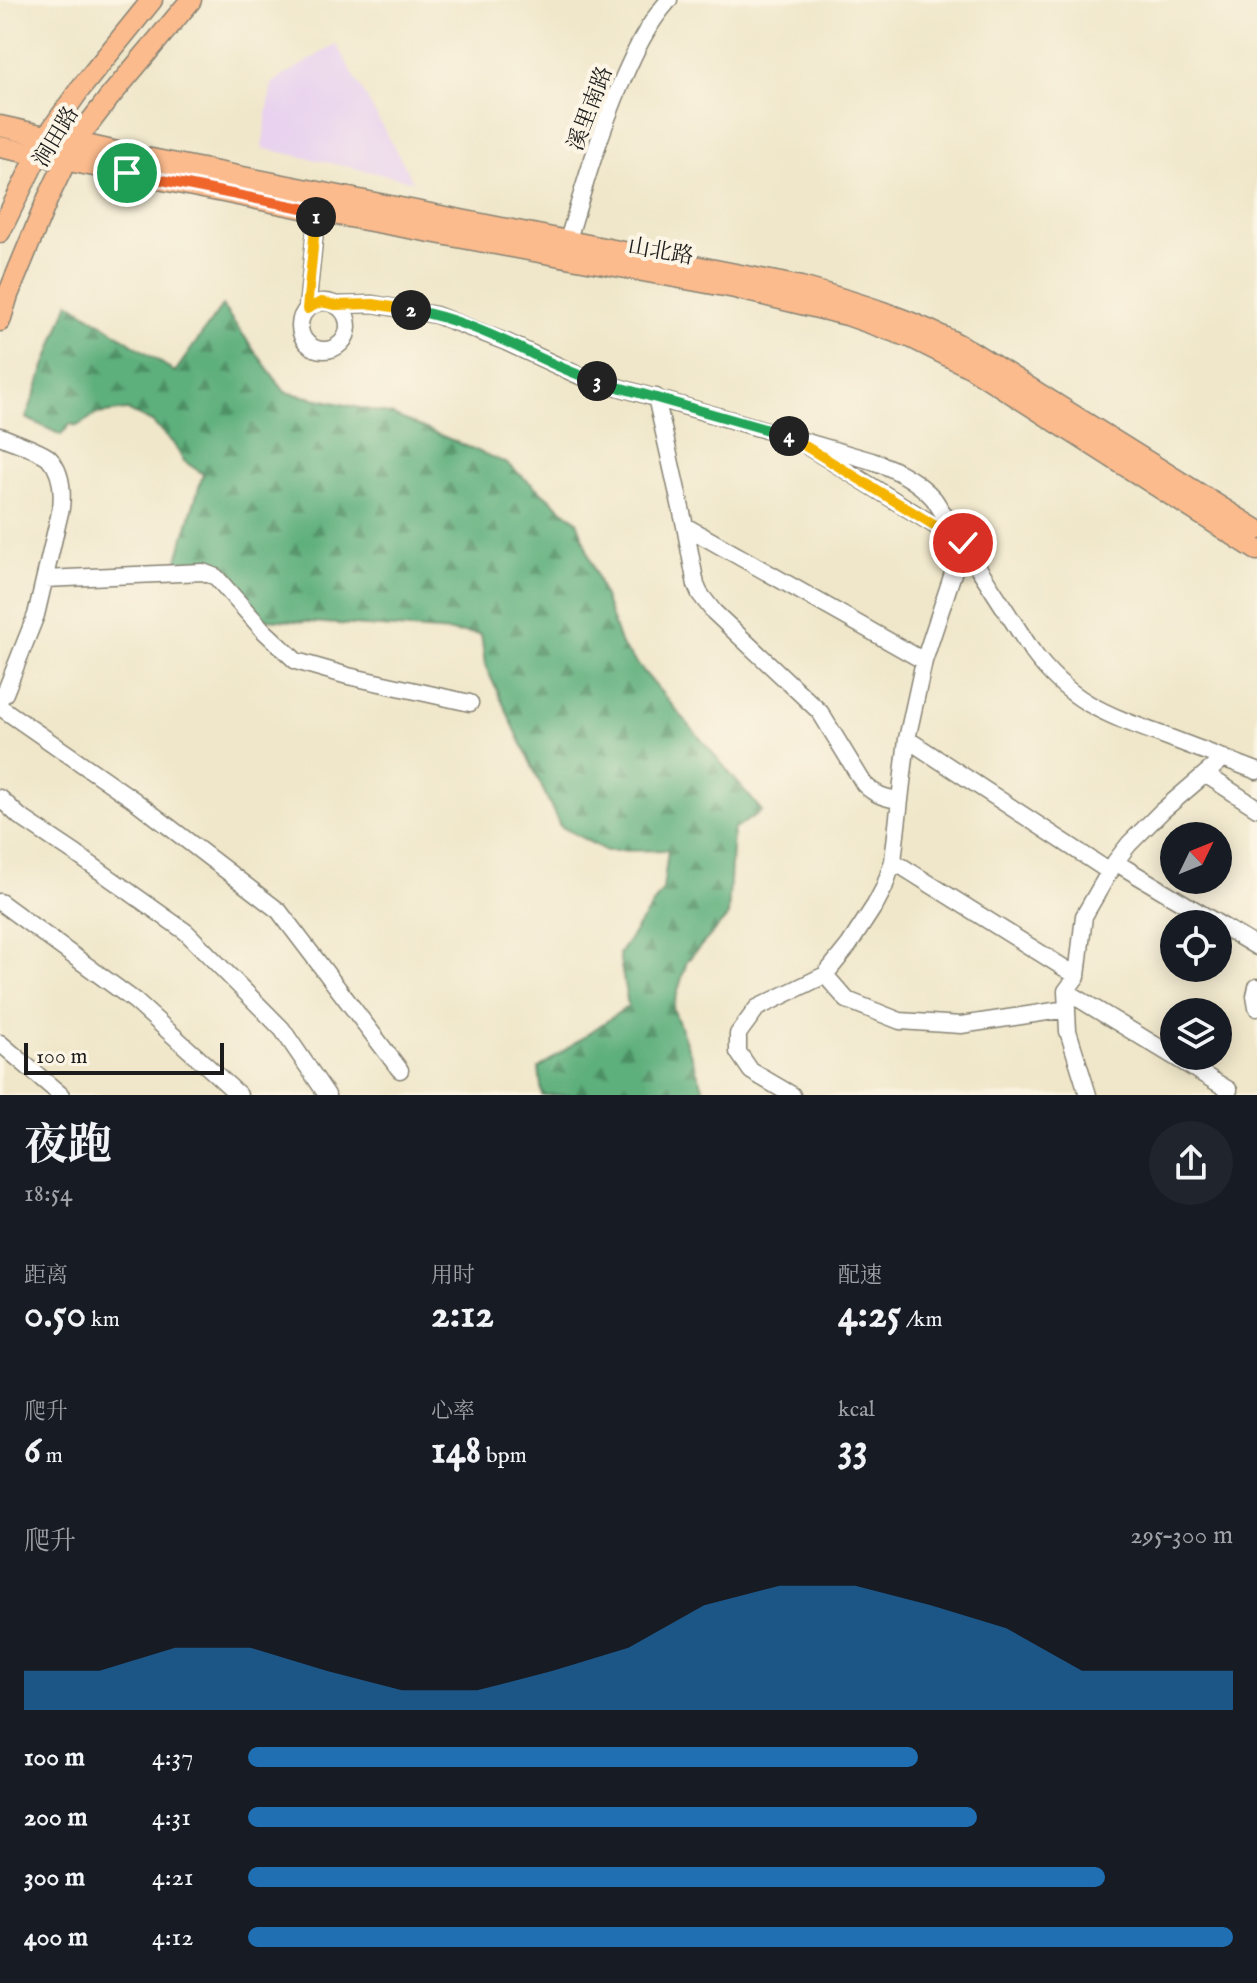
<!DOCTYPE html>
<html lang="zh">
<meta charset="utf-8">
<style>
body{margin:0;font-family:"IM FELL English","Noto Serif SC",serif;background:#20242c;color:#f1f3f6;height:100vh;display:flex;flex-direction:column;font-size:30px;white-space:nowrap}
*{box-sizing:border-box;margin:0}
p{font-size:26px;color:#9ea1a6}
.icon{flex:none;width:44px;height:44px;fill:none;stroke:currentColor;stroke-width:2;stroke-linecap:round;stroke-linejoin:round}
.map{position:relative;height:1095px;overflow:hidden}
.drawer{display:flex;flex-direction:column;background:#171b24;flex:1}
.drawer>*{flex:none}
.needle{width:52px;rotate:47deg}
.tools{position:absolute;left:1160px;top:822px;display:grid;gap:16px}
.tools a{display:grid;place-items:center;width:72px;height:72px;border-radius:50%;background:#171b24;box-shadow:0 4px 20px #0003;font-size:40px}
.scale{position:absolute;left:24px;bottom:20px;width:200px;box-sizing:border-box;padding-left:8px;border:4px solid #1c1c1c;border-top:0;font-size:22px;line-height:28px;white-space:nowrap;color:#1c1c1c;-webkit-text-stroke:6px #fcf5e5;paint-order:stroke}
.pin{position:absolute;display:grid;place-items:center;width:68px;height:68px;color:#fff;margin:-34px;border:4px solid #fff;border-radius:50%;box-shadow:0 2px 8px #0007}
.km{position:absolute;width:40px;height:40px;margin:-20px;border-radius:50%;background:#222;color:#fff;font-size:22px;line-height:40px;text-align:center}
.round{display:grid;place-items:center;flex:none;width:84px;height:84px;border-radius:42px;background:#20242c}
.head{display:flex;align-items:center;justify-content:space-between;height:136px;padding:0 24px}
h1{font-size:44px;font-weight:700;line-height:60px}
.figures{display:grid;grid-template-columns:repeat(3,1fr);gap:12px;height:136px;padding:8px 24px}
.figures div{display:grid;align-content:center}
.figures b{font-size:40px;font-weight:700}
.figures small{font-size:22px;font-weight:400}
.figures p{font-size:22px}
.chart{height:224px;padding:16px 24px}
.chart p{display:flex;justify-content:space-between}
.chart svg{width:100%;height:144px;margin-top:8px;fill:#1f6fb2;opacity:.7}
ul{padding:0 24px;list-style:none;font-size:26px}
li{display:grid;grid-template-columns:128px 96px 1fr;align-items:center;height:60px}
li i{height:20px;border-radius:10px;background:#1f6fb2}
.map>svg:first-child{display:block}
</style>
<div class="map">
<svg width="1257" height="1095" viewBox="0 0 1257 1095">
<defs>
<pattern id="forest-firs" width="22" height="20" patternUnits="userSpaceOnUse" patternTransform="scale(2)"><rect width="22" height="20" fill="#5daf7b"/><path d="M5 1l3.5 6h-7zM16 11l3.5 6h-7z" fill="#4c8e64"/></pattern>
</defs>
<rect width="100%" height="100%" fill="#fcf5e5"/>
<filter id="ink" filterUnits="userSpaceOnUse"><feTurbulence type="fractalNoise" baseFrequency=".0125" numOctaves="2"/><feDisplacementMap in="SourceGraphic" scale="16" xChannelSelector="R" yChannelSelector="G"/><feConvolveMatrix kernelMatrix="1 2 1 2 8 2 1 2 1" color-interpolation-filters="sRGB"/></filter>
<filter id="wash" filterUnits="userSpaceOnUse"><feTurbulence type="fractalNoise" baseFrequency=".006" numOctaves="4" result="noise"/><feDisplacementMap in="SourceGraphic" scale="32" xChannelSelector="R" yChannelSelector="G"/><feGaussianBlur stdDeviation="1.8" result="paint"/><feColorMatrix in="noise" values="0 0 0 0 0 0 0 0 0 0 0 0 0 0 0 0 0 1.4 0 .05"/><feComposite in="paint" operator="in"/></filter>
<g filter="url(#wash)">
<rect width="100%" height="100%" fill="#f0e7ca"/>
<!-- built -->
<path fill="#e8d2ef" d="M336,44l77,137 -151,-33 10,-65z"/>
<!-- forest -->
<path fill="url(#forest-firs)" stroke="#3c664c" stroke-width="2" d="M69,302l106,70 47,-66 63,86 108,23 113,48 71,58 44,124 141,166 -29,19 -5,86 -41,45 -14,47 33,87h-164l-3,-27 89,-62 -9,-52 44,-64 5,-40 -62,1 -46,-25 -75,-161 -4,-31 -215,-15 -45,-51 -45,-5 27,-89 -19,-13 -11,-18 -21,-21 -25,-12 -30,4 -20,12 -7,-2 -9,11 -35,-17z"/>
</g>
<g filter="url(#ink)">
<g fill="none" stroke-linecap="round" stroke-linejoin="round">
<!-- minor casing -->
<g stroke="#868273" stroke-width="19">
<path id="minor" d="M568,240c16,-54 32,-108 54,-159 13,-30 25,-56 47,-81
M300 326a24 24 0 1 1 48 0a24 24 0 1 1-48 0Z
M336,305l37,-1 63,11 70,27 74,34 292,85c24,8 45,19 62,38l98,152c38,52 76,64 133,85 31,12 61,23 92,35
M307,309l10,-98
M656,397l29,129 11,59 4,9 14,18 106,100 44,72c11,11 21,14 35,16
M0,436c11,5 42,15 49,22 12,13 14,33 12,50l-25,107 -31,78 -5,5
M685,526l239,135
M45,579l158,-7 13,5 47,53 33,31 52,15 122,27
M0,707l134,93 145,111 121,159
M907,739l203,133
M1205,774l52,34
M0,798l19,18 57,38 110,78 96,97 45,66
M893,861l184,115
M1115,862l142,85
M0,902l135,99 104,94
M825,975l22,25 53,21 61,4 106,-16
M1257,987l-2,9 2,12
M1066,991l163,99
M0,1043l61,52
M792,1095l-41,-24 -13,-19v-18l19,-26 68,-33 24,-30 26,-40 9,-17 9,-27 14,-122 17,-78 39,-118 -153,-95
M1088,1095l-20,-64 -2,-40 11,-15 7,-60 31,-54 14,-18 33,-33 62,-53"/>
</g>
<!-- major casing -->
<g stroke="#868273" stroke-width="23">
<path id="major" d="M0,126l131,29 670,132c59,16 115,34 168,63l288,180
M0,147l317,64 418,77 112,27 65,23 60,30 285,182
M0,232l47,-96 33,-47 72,-89
M0,321l8,-26 40,-97 27,-56 33,-43 83,-99"/>
</g>
<!-- minor -->
<use href="#minor" stroke="#fff" stroke-width="16"/>
<!-- major -->
<use href="#major" stroke="#fbbb8d" stroke-width="20"/>
</g>
</g>
<g fill="none" stroke-linecap="round" stroke-linejoin="round" filter="url(#ink)">
<!-- split-1 casing -->
<g stroke="#fff" stroke-width="16">
<path id="split-1" d="M127,173l190,38 -1,6"/>
</g>
<!-- split-2 casing -->
<g stroke="#fff" stroke-width="16">
<path id="split-2" d="M316,217l-9,92 14,-7 15,3 37,-1 38,6"/>
</g>
<!-- split-3 casing -->
<g stroke="#fff" stroke-width="16">
<path id="split-3" d="M411,310c41,7 80,24 117,42 23,11 45,22 69,29"/>
</g>
<!-- split-4 casing -->
<g stroke="#fff" stroke-width="16">
<path id="split-4" d="M597,381l192,55"/>
</g>
<!-- split-5 casing -->
<g stroke="#fff" stroke-width="16">
<path id="split-5" d="M789,436l174,107"/>
</g>
<!-- split-1 -->
<use href="#split-1" stroke="#f0652b" stroke-width="10"/>
<!-- split-2 -->
<use href="#split-2" stroke="#f5b400" stroke-width="10"/>
<!-- split-3 -->
<use href="#split-3" stroke="#22a559" stroke-width="10"/>
<!-- split-4 -->
<use href="#split-4" stroke="#22a559" stroke-width="10"/>
<!-- split-5 -->
<use href="#split-5" stroke="#f5b400" stroke-width="10"/>
</g>
<g text-anchor="middle" stroke-width="8" stroke-linejoin="round" paint-order="stroke">
<!-- street labels -->
<g font-size="22" fill="#1c1c1c" stroke="#fcf5e5">
<text transform="translate(589 108) rotate(-69)" y="8">溪里南路</text>
<text transform="translate(55 136) rotate(-59)" y="8">涧田路</text>
<text transform="translate(661 250) rotate(10)" y="8">山北路</text>
</g>
</g>
</svg>
<div class="tools">
<a><svg class="needle" viewBox="-14 -14 28 28"><path d="M0-13l5 13h-10z" fill="#e53935"/><path d="M0 13l5-13h-10z" fill="#9ea1a6"/></svg></a>
<a><svg class="icon" aria-label="locate" viewBox="0 0 24 24"><circle cx="12" cy="12" r="6"/><path d="M12 2v4M12 18v4M2 12h4M18 12h4"/></svg></a>
<a><svg class="icon" aria-label="layers" viewBox="0 0 24 24"><path d="M12 4l9 5-9 5-9-5zM3 14l9 5 9-5"/></svg></a>
</div>
<div class="scale">100 m</div>
<div class="pin" style="left:127px;top:173px;background:#1e9e55"><svg class="icon" aria-label="arrive" viewBox="0 0 24 24"><path d="M6 21V4h12l-3 4 3 4H6"/></svg></div>
<div class="pin" style="left:963px;top:543px;background:#d93025"><svg class="icon" aria-label="check" viewBox="0 0 24 24"><path d="M5 12l5 5 9-10"/></svg></div>
<b class="km" style="left:316px;top:217px">1</b>
<b class="km" style="left:411px;top:310px">2</b>
<b class="km" style="left:597px;top:381px">3</b>
<b class="km" style="left:789px;top:436px">4</b>
</div>
<section class="drawer">
<div class="head"><div><h1>夜跑</h1><p>18:54</p></div><a class="round"><svg class="icon" aria-label="share" viewBox="0 0 24 24"><path d="M12 15V3M7 8l5-5 5 5M5 13v7h14v-7"/></svg></a></div>
<div class="figures">
<div><p>距离</p><b>0.50<small> km</small></b></div>
<div><p>用时</p><b>2:12</b></div>
<div><p>配速</p><b>4:25<small> /km</small></b></div>
</div>
<div class="figures">
<div><p>爬升</p><b>6<small> m</small></b></div>
<div><p>心率</p><b>148<small> bpm</small></b></div>
<div><p>kcal</p><b>33</b></div>
</div>
<div class="chart"><p><span>爬升</span>295–300 m</p>
<svg viewBox="0 0 160 44" preserveAspectRatio="none"><path d="M0 44V32L10 32L20 25L30 25L40 32L50 38L60 38L70 32L80 25L90 12L100 6L110 6L120 12L130 19L140 32L150 32L160 32V44z"/></svg>
</div>
<ul>
<li><b>100 m</b>4:37<i style="width:68%"></i></li>
<li><b>200 m</b>4:31<i style="width:74%"></i></li>
<li><b>300 m</b>4:21<i style="width:87%"></i></li>
<li><b>400 m</b>4:12<i style="width:100%"></i></li>
</ul>
</section>
